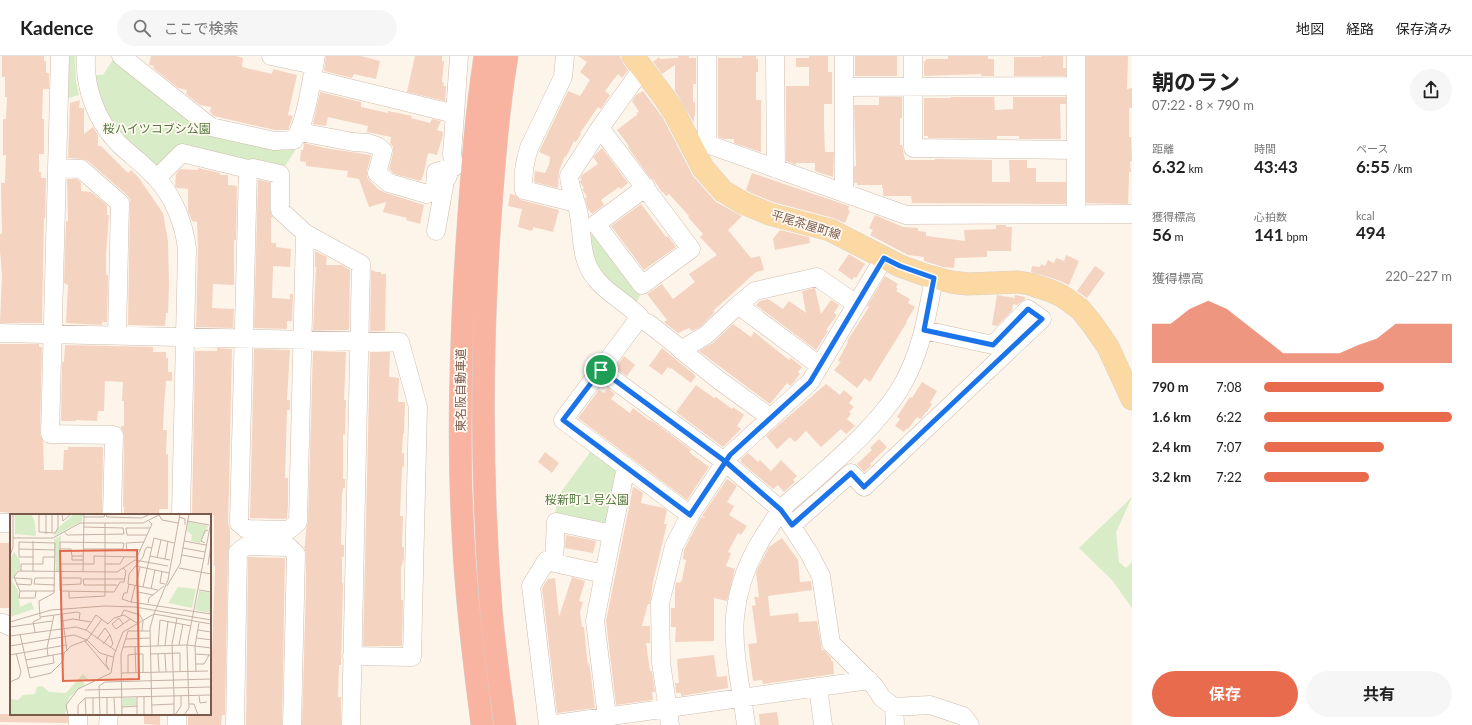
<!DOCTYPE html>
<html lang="ja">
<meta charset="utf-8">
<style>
body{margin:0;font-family:Lato,"Noto Sans JP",sans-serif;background:#f6f6f6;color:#222;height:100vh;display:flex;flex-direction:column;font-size:15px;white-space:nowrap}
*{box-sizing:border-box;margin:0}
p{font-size:13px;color:#767676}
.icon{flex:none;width:22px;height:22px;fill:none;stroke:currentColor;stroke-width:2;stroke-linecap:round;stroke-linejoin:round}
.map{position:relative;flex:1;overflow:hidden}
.details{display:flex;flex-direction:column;background:#fff;width:340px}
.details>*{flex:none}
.pin{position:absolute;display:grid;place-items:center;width:34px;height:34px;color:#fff;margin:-17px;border:2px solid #fff;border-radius:50%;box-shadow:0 1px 4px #0007}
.round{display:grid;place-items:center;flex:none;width:42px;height:42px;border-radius:21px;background:#f6f6f6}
.headline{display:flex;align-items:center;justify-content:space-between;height:68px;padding:0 20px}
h1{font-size:22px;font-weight:700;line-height:30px}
.metrics{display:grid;grid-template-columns:repeat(3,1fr);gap:6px;height:68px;padding:4px 20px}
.metrics div{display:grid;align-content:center}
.metrics b{font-size:17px;font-weight:700}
.metrics small{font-size:11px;font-weight:400}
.metrics p{font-size:11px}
.chart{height:112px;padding:8px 20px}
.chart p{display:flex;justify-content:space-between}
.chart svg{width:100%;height:72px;margin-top:4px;fill:#e96b4d;opacity:.7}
.action{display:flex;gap:8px;margin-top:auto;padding:8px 20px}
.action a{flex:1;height:46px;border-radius:24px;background:#e96b4d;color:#fff;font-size:16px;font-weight:700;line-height:46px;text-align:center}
.action a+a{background:#f6f6f6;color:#222}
ul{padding:0 20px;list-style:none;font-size:13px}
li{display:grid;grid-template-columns:64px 48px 1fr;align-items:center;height:30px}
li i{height:10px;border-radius:5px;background:#e96b4d}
header{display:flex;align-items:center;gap:24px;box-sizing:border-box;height:56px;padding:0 20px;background:#fff;border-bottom:1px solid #e0e0e0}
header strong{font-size:19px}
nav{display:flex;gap:22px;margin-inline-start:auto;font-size:14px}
.search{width:280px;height:36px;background:#f6f6f6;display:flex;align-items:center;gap:10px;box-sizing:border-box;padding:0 14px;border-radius:22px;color:#767676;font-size:15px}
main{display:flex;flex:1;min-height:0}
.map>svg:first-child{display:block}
</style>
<header>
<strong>Kadence</strong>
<div class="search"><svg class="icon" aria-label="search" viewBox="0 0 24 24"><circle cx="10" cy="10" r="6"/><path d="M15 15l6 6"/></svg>ここで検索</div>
<nav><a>地図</a><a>経路</a><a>保存済み</a></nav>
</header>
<main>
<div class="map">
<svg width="1132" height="669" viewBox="0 0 1132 669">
<rect width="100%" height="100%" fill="#fdf5ea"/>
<!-- green -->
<path fill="#d7ecc7" d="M65,0h10l1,25 3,14 -14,4z
M114,2l95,74 92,9 -19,30 -102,-23 -17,17 -10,1 -39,-40 -16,-29 -4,-22h9z
M596,177l46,59 -6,11 -35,-25 -15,-42z
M591,395l26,15 -10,65 -53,-11 4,-24z
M1132,441l-16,35 3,30 7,6 6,-6v46l-20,-28 -33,-32z"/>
<!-- building -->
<path fill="#f4d3c1" d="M2,0h42v5h2v12h3v16h-6l-1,30h2v35h-5v18h2v6h5l-1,40h-1l-2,105h-42l2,-47 -2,-26v-16h2l-1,-51h4l1,-28h-3v-36h3l1,-22h-2v-20h-3z
M151,0h84l8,2 -1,9 30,7 1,-5 24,6 -9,40 5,1 -4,11 -1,3h-13l-61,-14 -4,-4 1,-5 -11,-2 -14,-11 1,-4 -9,-2 -25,-20 1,-2 -5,-1z
M326,0h35l19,5 -4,18 -22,-5 -2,4 -28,-7z
M415,0h27v5h2l-2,21 2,1 -1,3h3l-1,15 -38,-9z
M578,0h42l3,7 5,7 -6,8 -4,-4 -13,17 5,4 -9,14 -3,-2 -18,26 1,1 -5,8 -2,-1 -8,16 -1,-1 -6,15 -1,17 -24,-6 1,-11 10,2 4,-8 1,-8 -11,-5 29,-61 12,5 10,-16 -10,-8 7,-10z
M678,0h11v2h7v26h-3v18h2v14h-1v7l-19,-32v-26l-13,9 -9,-12 6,-5 1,2 18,-1z
M742,0h14v3h2v13h-2v28h5v52l-27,-9v-4h-10l-6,-2v-79h24z
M809,0h19v16h4v32h-8v22l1,26h9l-1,25 -18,-6v-8h-19v2l-10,-4v-75h23v-19h-13v-9h13z
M855,0h42v20h-42z
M948,0h40v3h6v17h-13v-2l-57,2v-15h2v-2h22z
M1042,0h21v12h3v8h-52v-19h28z
M1086,0h42l-1,33 5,-1v20h-3v29h2l1,24 -2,1 1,10h-2v5l-1,27 -42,-1z
M643,35l20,27 30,58 23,26 26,14 -14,14 23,28 9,-2 4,14 -8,2 -43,39 2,1 -15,15 -8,4 -3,-3 -11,5 -14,-11 3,-2 -20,-26 15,-10 11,15 22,-17 -6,-8 28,-19 -17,-18 3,-3 -15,-17 1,-1 -20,-22 -3,2 -3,-4h-1l-8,-12 -4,-2 -22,-31 1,-1 -12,-16 21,-16 -2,-1 3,-1 -7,-11 4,-6z
M320,36l41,10v5l27,6v-2l24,5 -1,2 19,5 2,-4 9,2 -4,9 6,2v3l-6,20 -9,-2 -5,24h-1l-1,4 -27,-7 -5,-5 4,-16v-6l-3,-4 1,-6 -24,-5 1,-6 -40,-9 -2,9 -13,-2z
M879,41h23v21h-2v27h2l3,15h30v-1l57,1v22h18l-1,-22h18v8h9v14h30v22l-154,-1 -1,-7h-28v-8h-1v-3h-25v-2h-3v-17h2l-2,-61h25z
M951,41h43l1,13 18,-1v-12h53v7h-6l1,35h-42v-3h-22v3l-69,-1v-2h-4v-38h27z
M80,44l-1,8h5v26l9,-7 5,8v11h3l27,27 3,-3 8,8 24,35 5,28 1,45 -1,27h-2l-1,13 -37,-1 2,-126 -3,-4 -39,-34 -7,-2 -13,-1 2,-55z
M304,87l21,5 46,7 -4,16v6l3,4 8,8 8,4 38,12 -4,19 -14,-4 1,-2 -24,-6 3,-10 -17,5 -10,-28 -12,-2 1,-6 -42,-5v-4l-6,-1 1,-11h2z
M602,92l26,35 -7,6 -2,-2 -18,13 3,5 -12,9 -4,-5 -3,-11 2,-1 -5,-8 2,-1 -3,-4 -1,-3 2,-1 -2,-2 2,-3 16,-11 -5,-7z
M198,112l22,5v2h8v10l9,1 -1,54h-2v45l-21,-1 -1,24 22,1 -1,19 -37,-1 2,-78 -1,-27 -5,-1 -4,-10v-22l-11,-1 -2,-2 1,-12 4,-5 18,1z
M752,117l97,33 -1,4 2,1 -5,12 -12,-5 -60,-16 -24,-10 -3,-2z
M67,123h10l4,4v8l10,1 16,13v10h2l-3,40v20h2l-1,47h-5v3l-36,-2 2,-38 -4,-2 2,-62h2z
M258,124l12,2v28l3,8h-2v25h5v4l15,2 -1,18 -17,-1 -1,32 18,1v-5h3l-1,27h-5v8l-33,-1z
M510,138l5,1 6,5 38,10 -6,22 -20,-5 -1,4 -14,-4 4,-18 -14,-3z
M641,148l25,33 2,-1 8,11 -32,23 -33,-44z
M875,159l28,12 15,1v3l8,1v4l39,5 -1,-11 32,-1v-4h10v2h6l-1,24h-24v6l-32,1 -1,10 -11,-1 -19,-6v-4l-16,-2 -38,-20 3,-5 -4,-2z
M780,174l29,7 1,6 -35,7 -2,-11z
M315,195l12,6 -1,8h16l8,5 -1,60h-36l3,-63h-1z
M849,198l16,10 -9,14 -2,-1 -2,3 -14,-10z
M1066,199l13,6 -10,24 -14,-6 -24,-7 1,-6 8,1 1,-3 4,2 3,-6 6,3 2,-5 8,3z
M1095,210l10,7 -18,25 -10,-7z
M371,214l5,2h5v2h5l-1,57h-15z
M885,220l13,8 -2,3 2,2 -2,2 14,8 -2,4 7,4 -9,15h1l-37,60 -5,-4 -8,10 -23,-18 7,-8 -3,-1 10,-19 -1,-1 22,-34 -2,-1z
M815,232l6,26 10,-14 8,5 -5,8 3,2 -11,15 2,1 -12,19 -60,-45 4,-4 8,-2 15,10 6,-8 17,12 -4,-22z
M997,239l17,3 -2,13 -15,15 -5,-1z
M1015,239l10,2v2l-8,6 -4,-1z
M733,268l18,13 3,-5 35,28 2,-2 11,9 -4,5 2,2 -6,8 -4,4 -3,-3 -17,21 -71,-53 14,-8z
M0,288h39v3h3l-2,87 3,7 1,29h19l1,-20h4v-3h35l-1,68h-76v-1l-26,-2z
M65,289l88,2v5h13v6h2v14h4v9h-6l-2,25 -1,24h4l-1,24h2v55h-9v6h-35v-8h-1l1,-72 -3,-7v-2h3v-25h-2l1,-19 -18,-1 -1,30h-6l-1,10 -21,-1v1h-15l1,-59h2z
M217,292l15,1 -3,138 -1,36 2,6v17l-2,6 -3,163h-3l-1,10h-33v-11h22l5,-148h-1v-51h-22l3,-164h22z
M662,292l34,28 -5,7 -20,-15 -1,1 -2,-2 -6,8 -13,-9z
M254,293l36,1 -3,50h3v10h-3l-2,68h3v27l-1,13 -2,1 -35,-1z
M313,295l33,1 -2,48h2l-1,35 -2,-1v45h2v9h-2l-1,7 -1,50h3v12h-2v26h1l-2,82h-2l-1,32h3v28h-39l4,-140v-31l-2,-8h1l1,-17 2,-7z
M370,296h20l-1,25 10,1 -1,24h7l-1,32h-1l-1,19h2v13l-2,2 -2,48h3l-1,31h2v12l-3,9v32h2l-1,46h-39z
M624,300l11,9 -8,11 -12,-8z
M922,326l15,9 -7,12 2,1 -5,8h-1l-5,7 -4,-2 -9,12 -1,-1 -3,4 -9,-6 5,-7 -3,-2 13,-20 2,1z
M826,328l14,11 4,-5 9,8 -4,5 5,4 -5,5 2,2 -4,5 8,7 -9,8 -5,-5 -20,18 -15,-16 -11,11 -5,-5 -13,12 -11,-13z
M696,329l18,13 2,-1 16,12 1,-2 11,8 -7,11 4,3 -18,18 -47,-35z
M608,332l7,6 -4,5 19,14 3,-5 17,13 1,-1 40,30 -2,2 20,15 -22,33 -109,-82 21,-28 5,3z
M879,383l8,8 -17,17 1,2 -7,6 -7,-8 15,-14 -2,-2z
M545,396l14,11 -7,10 -14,-11z
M748,397l10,9 2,-2 11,11 10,-11 16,16 -4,4 2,2 -11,10 -6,-7 -5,4 -32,-27v-3z
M727,423l10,7 -10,16 7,4 -5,9 18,11 -6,9 -3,-2 -10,19 3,1 -5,13 9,3 -8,32 -13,-3v43l-39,1 1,-15h-5v-19h4v-20l1,-6 4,1 2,-3 4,-20 -3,-1 1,-9 17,-33 6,2 -5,-3z
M633,431l3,1 7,5 -2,10 23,5 3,3 -3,13h3l-14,58 -3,22h-2l-6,22h8v17h-4l4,28h2l3,21h-3l1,8 -37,5 -10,-84z
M566,479l30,6 -3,12 -28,-5z
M782,482l16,22 2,22 11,-1 1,9 -44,6 2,20 28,-3 1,9 18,-1 5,29h2l7,8v3h2l1,13 -71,10 -1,-4 -9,1 -5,-37 9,-1 -5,-37 4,-1 -2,-8h5l-3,-25 13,-25z
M0,487h11v65h-11z
M248,501l37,1 -3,167h-36z
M572,521l13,4 -6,20 4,1 -3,10 2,15h2l4,40 1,-6 6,47 -38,5 -15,-125 6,-9 7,-1 4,39z
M714,599l3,22 10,-1 1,12 -47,8v-3h-5l-1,-10h4l-2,-24z
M777,656l2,13h-19l-1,-11z
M0,658h68v9l-68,-1z
M144,658h16v11l-16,-1z"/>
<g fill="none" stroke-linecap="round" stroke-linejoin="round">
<!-- minor casing -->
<g stroke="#d1bcae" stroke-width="19">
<path id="minor" d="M60,0l-10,378 64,1 -2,80
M86,0c-2,31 10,64 32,87 12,12 27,22 38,35 18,19 28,46 31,71l-6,266
M121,0l90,71 63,14 20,-1c13,-19 17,-60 22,-84
M271,0l43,9
M565,0l-2,21 -34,71c-4,13 -7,28 -5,42l52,13
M707,0v84l3,5 196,70 226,-1
M775,0l1,113
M844,0v137
M913,0v92l163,2
M1076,0v158
M642,13l-42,59 -31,48c1,14 8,26 10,39 4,23 1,45 17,64 12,15 31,24 44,38l-77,103 127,95
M312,23l143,35 4,-58
M844,31l232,-1
M600,72l91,121 -49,36 -46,-61 50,-37
M300,76l53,10 15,1 9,3 6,5 -6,22 12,10 38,11 8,-6 1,-16 18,-5 -2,-13 3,-40
M57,112l24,1 39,34 -3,132
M248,113l-9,354 7,6 43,1 9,-8 7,-289
M157,122l25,-25 66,16 5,-1 27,6v36l25,23 56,31 -10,461
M436,175l9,-50 3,-5
M738,249l17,-14 62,-14 39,27
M648,267l28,22 5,5
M0,277l400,9 18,65 -6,250 -60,-1
M601,314l124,92 56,48 28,43 12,23 10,67 44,44 7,11 12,9 36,-2 33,11 7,9
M771,362l-51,-37 -39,-31 25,-15 32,-30 82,61
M0,467h11
M792,469l59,-52 13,14 178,-168 -14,-10 -35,36 -69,-15
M554,507l2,-41 56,12
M0,567h3l8,4
M818,631l5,38
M894,651l1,18
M607,661l-12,-96 9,-47 22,-107
M78,669v-11
M108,669l1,-11
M177,669v-11
M235,669l3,-173 8,-6 43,1 7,7 -4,171
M548,669l321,-45
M548,669l-17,-139 15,-25 58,13
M670,669l-9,-63 -1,-59 14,-57 16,-31 40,-60 80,-73 74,-124
M746,669c-4,-33 -14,-75 -11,-108 3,-35 16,-64 36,-92 3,-5 6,-10 10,-15 8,-9 19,-18 29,-26 31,-28 64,-56 88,-92 22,-34 29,-75 36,-114"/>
</g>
<!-- major casing -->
<g stroke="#dad1cd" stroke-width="23">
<path id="major" d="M633,0l31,41 10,15 29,56 20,23 20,12 26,11 61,16 70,36 25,9 26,7 17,2 50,-2 12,2 21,7 11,5 18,13 13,16 15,22 24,52"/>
</g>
<!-- highway casing -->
<g stroke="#dad1cd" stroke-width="23">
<path id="highway" d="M482,669c-8,-64 -16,-127 -19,-191 -6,-102 -2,-205 5,-307 4,-57 8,-114 17,-171
M505,669c-5,-39 -11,-78 -14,-117 -10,-129 -10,-259 -1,-388 4,-55 8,-110 17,-164"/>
</g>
<!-- minor -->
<use href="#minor" stroke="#fff" stroke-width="18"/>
<!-- major -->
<use href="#major" stroke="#fcd8a2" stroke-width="22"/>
<!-- highway -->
<use href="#highway" stroke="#f8b4a0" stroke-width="22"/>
</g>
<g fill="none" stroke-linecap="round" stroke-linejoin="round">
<!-- route casing -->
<g stroke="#fff" stroke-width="8">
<path id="route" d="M601,314l125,92 55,48 11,15 59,-52 13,14 178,-168 -14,-10 -35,36 -69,-15 10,-52 -34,-12 -16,-8 -74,124 -80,73 -40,60 -127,-95 38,-50"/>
</g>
<!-- route -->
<use href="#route" stroke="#1a73e8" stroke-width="5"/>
</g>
<g text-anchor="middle" stroke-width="3.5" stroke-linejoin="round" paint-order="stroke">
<!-- park labels -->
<g font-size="12" fill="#527a40" stroke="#fff9f1">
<text x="157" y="77">桜ハイツコブシ公園</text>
<text x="587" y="448">桜新町１号公園</text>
</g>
<!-- street labels -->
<g font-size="12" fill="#7a5a4b" stroke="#fff9f1">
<text transform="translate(806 169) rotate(17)" y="4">平尾茶屋町線</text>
<text transform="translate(461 334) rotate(-90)" y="4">東名阪自動車道</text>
</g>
</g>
<!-- overview -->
<g transform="translate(10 458)">
<rect width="201" height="201" fill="#fdf5ea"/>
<path d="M5,0h16l4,8 1,14 -21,-2zM64,0h9l-1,7 -28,15 4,-8zM178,8l20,4 -8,17 -9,-2 1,-6 -5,-4zM51,22l-2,35h-3l-2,-32zM4,38l6,8v10h-3l-5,11 6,9 2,17 11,-5 3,7 -24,8v-58zM168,73l18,2 -4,19 -24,-5zM189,77l12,2v20l-16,-3zM73,160l6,6 -8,-1 4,5 -16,13 -4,18h-55v-16l8,1 5,-5 12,-1 2,-7 5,-1 7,6 17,1zM113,184h13v7l-13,1z" fill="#d7ecc7"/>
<path fill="none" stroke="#c5b2a5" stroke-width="1" d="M29,0v18l16,1 3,-5v-14M52,0l1,7 8,-7M96,0l1,3 35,1 8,-4M149,1l3,5 16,3M74,3h20l1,-3M169,3l6,2v6M177,7l22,4M54,17l3,4 57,-1 -1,-6 -39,-1M42,18v-18M36,20v-20M137,21h-20l-1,-7h24M3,24h40l27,-15h63l18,-9M174,27l22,4M195,29l-4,-2 4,-10 3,-1M142,34l-5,-1 -2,3 -2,7 -14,17 -1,10 30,6M173,34l22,4M9,35v8h14M50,35h11l1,7h11M73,35h40l1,-6 -64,-1v49l54,1 6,-10h4l2,-11 -3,-3M45,36l-36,-1v-7l36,1 -1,50 -15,8 1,16 37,-5 3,1 -1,7M131,36h-14l-1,-7 18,-1M172,41l22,4M0,42l3,-9v-33M62,42v4h11M140,42l20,4M147,44l4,-18M155,45l3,-18M50,50h34v-8l43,1 15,-33 -3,-3M95,50h15l4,-7M198,51l3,-21M126,52l33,7M169,54l32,6M11,57v-7h22v-7h12M23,57v-30M152,57l-2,12 5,1M73,58l1,-58M4,64l18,1 -1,6 -15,-1M45,64h-20l-1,6 21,1M119,70l-2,9h-3l-2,6 9,3M50,71l21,-1v-6h-21M107,71h-33l-1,-6h42M125,72l-4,16 80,12M126,72l4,-19M157,72l13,-22 9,-50M133,73l11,-49 20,5M141,75l4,-19M189,76l12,2M10,77l-1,7h16l1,-7M45,77h-35l-6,-14 4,-6 99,1 18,-12 33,6M59,77v7l36,-2v-73M128,78l15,3M138,89l1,-5 15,-12M52,100l5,37M111,102l3,-6 16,5 3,6 -1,10M52,107l11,-2 18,3M0,108l41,-12 54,-4 30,1 76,13M113,110l-4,-6 -7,6 4,5 14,-10M0,113l42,-6M76,116l10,-15 12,9 6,-6 10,-3 13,8M188,116l13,2M25,118l-2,-10 8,-4M10,120l10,44 21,-5 12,-12 1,-8M100,121l3,9 -3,4M0,122l66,-9 10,3 30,21M187,124l14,2M87,125l8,-11 5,7 -7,9M116,125l24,-1M75,127l24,29 -3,-6 1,-8M169,131l4,-21M0,132l64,-11 13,5 13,13 13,4M148,132l2,-26 31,6M155,132l3,-25M113,133l64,-2 24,3M125,133l1,26M140,140l30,-1v19M148,140l1,18M155,140l1,18M186,140l14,1M0,141l56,-10M38,142l-1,-8 7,-33M16,146l38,-7 7,-7 16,-6 15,-21M186,150h8l5,-9M18,154l26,-5 -1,-8M186,158l-1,-26 4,-23M111,159l87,-2M118,159v-18l7,-1h8v19M0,168l9,-4 2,-6 -5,-19M75,176l126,-3M164,182l-2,-52 5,-26M164,182v19M189,182l1,7 7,-1M127,183v18M134,183v18M75,184l1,17M83,184v17M97,184v17M104,184l1,17M179,190h5l4,11M142,191l22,-1M112,193l15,-1M58,201l-2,-10 12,-16 33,-16 3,-18 9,-23 31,-18 14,-34 12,-66M68,201v-10l7,-7 126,-3M90,201l-1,-29 6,-4 106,-3M112,201l-1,-61 7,-23h22M142,201l-2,-87 4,-14 57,10M165,201l6,-9v-10M174,201l5,-7 -2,-63 24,-123"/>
<path fill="#e36a4d" fill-opacity="0.15" stroke="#e36a4d" stroke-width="2" d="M127,36l2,129 -76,2 -3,-130z"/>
<rect width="201" height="201" fill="none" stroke="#7a5a4b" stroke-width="2"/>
</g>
</svg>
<div class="pin" style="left:601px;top:314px;background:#1e9e55"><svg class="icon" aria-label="arrive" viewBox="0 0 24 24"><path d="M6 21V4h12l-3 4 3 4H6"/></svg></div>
</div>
<section class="details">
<div class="headline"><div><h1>朝のラン</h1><p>07:22 · 8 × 790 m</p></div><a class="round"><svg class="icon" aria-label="share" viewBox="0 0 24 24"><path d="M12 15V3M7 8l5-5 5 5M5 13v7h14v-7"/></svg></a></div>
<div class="metrics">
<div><p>距離</p><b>6.32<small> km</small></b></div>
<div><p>時間</p><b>43:43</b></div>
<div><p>ペース</p><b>6:55<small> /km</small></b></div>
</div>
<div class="metrics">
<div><p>獲得標高</p><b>56<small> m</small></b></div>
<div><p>心拍数</p><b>141<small> bpm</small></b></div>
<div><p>kcal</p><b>494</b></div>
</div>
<div class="chart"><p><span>獲得標高</span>220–227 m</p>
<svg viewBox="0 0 160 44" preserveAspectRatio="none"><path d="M0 44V20L10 20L20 11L30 6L40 11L50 20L60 29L70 38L80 38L90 38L100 38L110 33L120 29L130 20L140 20L150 20L160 20V44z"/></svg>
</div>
<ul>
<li><b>790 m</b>7:08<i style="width:64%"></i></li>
<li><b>1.6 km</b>6:22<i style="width:100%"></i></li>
<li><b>2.4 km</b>7:07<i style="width:64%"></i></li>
<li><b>3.2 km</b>7:22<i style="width:56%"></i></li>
</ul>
<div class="action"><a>保存</a><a>共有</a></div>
</section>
</main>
